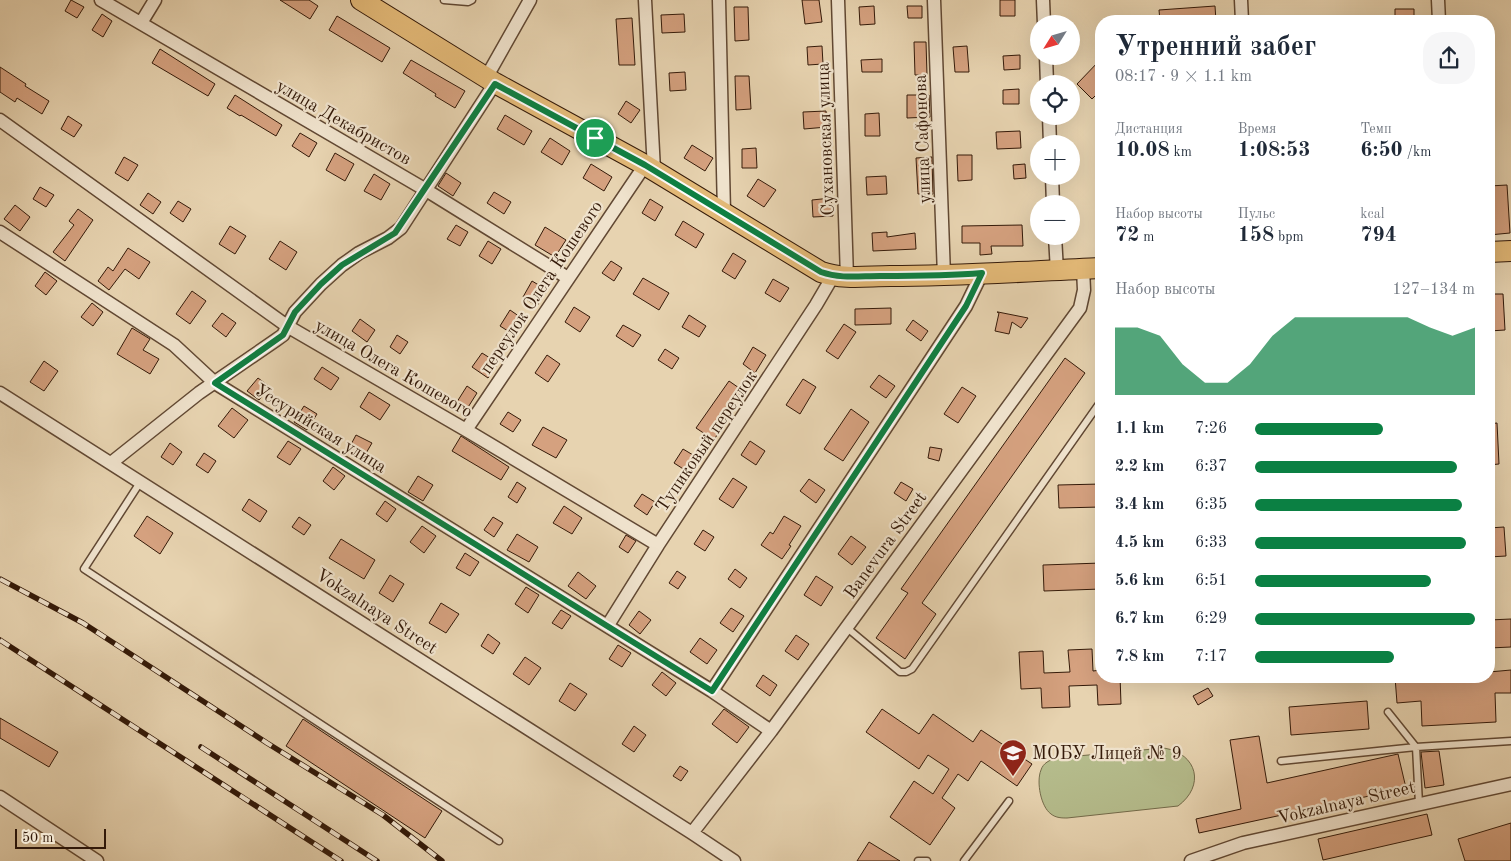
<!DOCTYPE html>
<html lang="ru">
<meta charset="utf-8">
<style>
body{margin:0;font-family:"Old Standard TT",serif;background:#f6f6f7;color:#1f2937;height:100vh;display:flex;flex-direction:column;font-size:19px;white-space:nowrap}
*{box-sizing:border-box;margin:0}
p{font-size:16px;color:#747a83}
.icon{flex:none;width:28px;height:28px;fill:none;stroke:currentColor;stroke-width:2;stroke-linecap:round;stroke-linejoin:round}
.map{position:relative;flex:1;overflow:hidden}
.details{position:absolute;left:1095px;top:15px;width:400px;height:668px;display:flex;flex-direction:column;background:#fff;border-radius:20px;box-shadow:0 5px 20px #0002}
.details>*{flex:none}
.needle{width:32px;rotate:233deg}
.buttons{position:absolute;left:1030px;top:15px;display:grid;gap:10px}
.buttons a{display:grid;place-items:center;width:50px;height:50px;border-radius:50%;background:#fff;box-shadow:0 5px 20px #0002;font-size:25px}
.scale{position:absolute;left:15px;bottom:12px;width:91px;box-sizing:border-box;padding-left:5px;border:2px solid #341a09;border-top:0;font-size:14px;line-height:18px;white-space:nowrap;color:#341a09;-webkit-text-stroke:4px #efe2cc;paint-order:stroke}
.pin{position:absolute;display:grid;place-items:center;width:42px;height:42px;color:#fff;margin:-21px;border:2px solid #fff;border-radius:50%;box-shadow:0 1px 5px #0007}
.round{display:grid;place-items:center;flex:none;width:52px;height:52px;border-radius:20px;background:#f6f6f7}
.head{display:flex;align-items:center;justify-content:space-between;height:85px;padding:0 20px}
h1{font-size:28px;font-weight:600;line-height:38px}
.stats{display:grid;grid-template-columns:repeat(3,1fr);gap:8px;height:85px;padding:5px 20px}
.stats div{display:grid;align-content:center}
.stats b{font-size:21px;font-weight:600}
.stats small{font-size:14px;font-weight:400}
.stats p{font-size:14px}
.chart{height:140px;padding:10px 20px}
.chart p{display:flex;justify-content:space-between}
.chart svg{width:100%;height:90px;margin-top:5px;fill:#0b8043;opacity:.7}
ul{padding:0 20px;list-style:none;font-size:16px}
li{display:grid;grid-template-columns:80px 60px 1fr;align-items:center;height:38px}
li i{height:12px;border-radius:6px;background:#0b8043}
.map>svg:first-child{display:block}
</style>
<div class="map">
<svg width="1511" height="861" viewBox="0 0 1511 861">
<rect width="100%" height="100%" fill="#e7d3b0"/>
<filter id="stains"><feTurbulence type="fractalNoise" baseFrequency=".004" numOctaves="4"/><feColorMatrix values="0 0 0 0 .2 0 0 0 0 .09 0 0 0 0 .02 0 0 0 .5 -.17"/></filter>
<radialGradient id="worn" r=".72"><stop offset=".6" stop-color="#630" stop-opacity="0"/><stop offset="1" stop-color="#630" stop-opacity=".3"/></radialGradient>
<!-- green -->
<path fill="#b5bc8c" stroke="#746b4a" d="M1164,748c34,6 41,38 14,58l-111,12c-5,0 -11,0 -16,-4 -10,-7 -15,-32 -10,-44 2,-7 9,-10 15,-12z"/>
<!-- building -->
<path fill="#d5a17f" stroke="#341a09" d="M71,0l13,7 -7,11 -12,-7z
M280,0h29l9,6 -8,13z
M802,0h17l3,22 -17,2z
M1000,0h15v16h-15z
M874,6l1,18 -15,1 -1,-18z
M907,6h15v12h-14z
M1215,6l1,15h-56l-1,-11z
M734,7h14l1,33 -14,1z
M1395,9h19v12h-19z
M102,14l10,7 -9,16 -11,-7z
M684,14l1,18 -23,1 -1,-18z
M337,16l53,32 -8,14 -53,-32z
M632,18l3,47h-16l-3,-46z
M914,42h12l1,33h-12z
M822,46l1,18 -15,1 -1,-18z
M967,46l2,26h-14l-2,-25z
M160,49l55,35 -7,12 -56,-33z
M1020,55v14l-16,1 -1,-14z
M882,59v13h-20l-1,-12z
M1101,59v31l-9,9 -15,-15z
M411,60l54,31 -10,17 -20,-12 1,-2 -33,-21z
M0,67l26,17 -1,2 24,15 -7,13 -25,-16 -2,4 -15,-10z
M685,72l1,18 -16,1 -1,-18z
M735,76h14l2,33 -15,1z
M1019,89v15h-16v-14z
M235,95l47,30 -6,11 -35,-21 -1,1 -13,-8z
M907,95h22l1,22 -23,1z
M626,101l14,9 -9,13 -13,-9z
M826,111l1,16 -23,2 -1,-17z
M879,113l1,23h-15v-22z
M505,115l27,16 -8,14 -27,-16z
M68,116l14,9 -8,12 -13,-8z
M1020,131l1,17 -24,1 -1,-17z
M300,133l17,10 -8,14 -17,-11z
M550,138l20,13 -8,14 -21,-13z
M692,145l21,13 -8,13 -21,-13z
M756,148l1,20h-15v-19z
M335,153l19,11 -9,17 -19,-11z
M957,155h15v25l-14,1z
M124,157l14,8 -10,16 -13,-8z
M932,157l1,37h-15l-2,-36z
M591,164l21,13 -8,14 -21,-13z
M1025,164l1,14 -12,1 -1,-14z
M446,173l15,10 -8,13 -15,-10z
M374,174l16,10 -9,16 -17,-9z
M886,176l1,18 -20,1 -1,-18z
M758,179l18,11 -12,17 -17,-11z
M1507,185l3,48 -21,2v-49z
M40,187l14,8 -8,12 -13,-8z
M494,192l17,10 -7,12 -17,-11z
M148,193l13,9 -8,12 -13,-9z
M831,198l2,18 -20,1 -1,-17z
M650,199l13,8 -8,14 -13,-8z
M178,201l13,8 -8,13 -13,-9z
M15,205l15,12 -10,14 -16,-12z
M78,209l15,11 -28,41 -12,-9 21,-27 -5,-4z
M683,221l21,13 -8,14 -21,-13z
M456,225l12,7 -8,14 -13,-7z
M1022,225l1,21h-32l1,8 -12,1v-12h-18v-17z
M230,226l16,10 -11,18 -16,-10z
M545,227l21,13 -11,17 -20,-12z
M887,232v5l28,-4 1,16 -43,2 -1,-18z
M280,241l17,11 -11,18 -17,-11z
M488,241l13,8 -9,15 -13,-8z
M128,248l22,14 -11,17 -14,-10 -16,21 -11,-9 10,-14 5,4z
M733,253l13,8 -11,18 -13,-8z
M611,261l11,7 -8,13 -12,-8z
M45,272l12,9 -11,14 -11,-9z
M643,278l26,15 -10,17 -26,-16z
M773,279l16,9 -9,14 -15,-9z
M532,281l15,9 -10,16 -14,-9z
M192,291l14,10 -16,23 -14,-10z
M1489,294h14l2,36 -16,1z
M92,303l11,9 -10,14 -12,-9z
M574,307l16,10 -10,15 -15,-10z
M891,308v16l-36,1v-16z
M510,310l16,11 -10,15 -16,-10z
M997,312h1l30,6 -7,10 -9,-6 -3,12 -14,-3 4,-18z
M222,313l14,10 -10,14 -14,-11z
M689,315l17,11 -7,11 -17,-10z
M360,319l15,11 -8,12 -15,-11z
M913,320l15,11 -7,10 -15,-11z
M844,324l12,8 -18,27 -12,-8z
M623,325l18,10 -8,12 -17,-11z
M132,328l18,11 -7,11 16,9 -9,15 -33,-20z
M397,335l11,7 -8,12 -10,-7z
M753,347l13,8 -11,18 -12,-9z
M665,349l14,9 -7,11 -14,-9z
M482,353l16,10 -10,15 -16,-11z
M547,355l13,9 -12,18 -13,-9z
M1065,358l20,15 -163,230 14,11 -31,45 -29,-21 32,-45 -7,-4z
M44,361l14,10 -14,20 -14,-9z
M322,367l17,11 -8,12 -17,-11z
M879,375l16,11 -9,12 -16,-11z
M258,378l12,9 -11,13 -12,-9z
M803,379l13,8 -16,27 -14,-9z
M729,381l13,9 -18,29 2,1 -12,20 -18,-12z
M467,386l10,7 -12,19 -10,-7z
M962,387l14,9 -18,27 -14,-9z
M369,392l21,13 -10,15 -20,-13z
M304,406l13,8 -10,16 -13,-8z
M232,408l16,12 -14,18 -16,-12z
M851,409l18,13 -26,39 -19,-12z
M508,412l13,8 -8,12 -13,-8z
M1497,423l2,41 -10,1v-41z
M543,427l24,13 -11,18 -24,-13z
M356,435l16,8 -10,17 -15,-8z
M461,436l48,31 -8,13 -49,-29z
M288,441l13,8 -11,16 -13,-8z
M750,441l15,10 -9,14 -15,-10z
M170,443l12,9 -9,13 -12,-8z
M930,447l12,2 -3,12 -11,-3z
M683,449l15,9 -10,14 -14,-9z
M204,453l12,8 -8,12 -12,-8z
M333,467l12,9 -11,14 -11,-9z
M418,476l15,9 -10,16 -15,-9z
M733,478l14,9 -14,21 -14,-9z
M809,479l16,11 -9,13 -16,-12z
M517,482l9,6 -9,15 -9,-6z
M901,482l12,7 -7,12 -12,-8z
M1101,484v23l-42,1 -1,-23z
M642,494l13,8 -8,13 -13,-9z
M249,499l18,12 -7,11 -18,-12z
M385,501l11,8 -9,13 -11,-8z
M564,506l18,12 -10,16 -19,-11z
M147,516l26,17 -13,21 -26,-18z
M784,516l17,10 -12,19 2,1 -9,13 -21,-14 9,-13 3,2z
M299,517l12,8 -7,10 -12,-8z
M493,517l10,6 -9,14 -10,-7z
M422,526l14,10 -12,17 -14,-11z
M1504,527l2,29 -17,1v-29z
M703,530l11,7 -9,14 -11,-7z
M517,534l21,13 -9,15 -22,-12z
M626,535l10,6 -8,12 -9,-6z
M851,536l15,11 -14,18 -14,-11z
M341,539l34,21 -11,19 -35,-21z
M465,553l14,9 -9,14 -14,-8z
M1101,563v26l-57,2 -1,-26z
M735,569l12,9 -7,10 -12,-9z
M677,571l9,6 -8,12 -9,-6z
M578,572l18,14 -10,13 -18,-13z
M390,575l14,9 -11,18 -14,-9z
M816,576l17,11 -12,19 -17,-11z
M526,587l13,8 -11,18 -13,-9z
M441,603l18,11 -13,19 -17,-10z
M731,608l13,8 -11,16 -13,-9z
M561,610l10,6 -9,13 -10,-6z
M639,611l12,9 -11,14 -11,-9z
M1511,619v28l-22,1v-28z
M488,634l12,9 -7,11 -12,-8z
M796,635l13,9 -11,16 -13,-9z
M700,638l17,12 -10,14 -17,-12z
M618,645l13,8 -9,14 -13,-8z
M1092,649l1,22 8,-1v6h19l1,28 -23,1 -1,-20 -28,1 1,21 -28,1 -1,-20 -20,1 -2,-37 24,-1 1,22 26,-1 -2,-22z
M525,657l16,11 -12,17 -16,-11z
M1511,670v23h-16l1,29 -74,4 -1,-25 -24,2 -2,-26 94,-1v-4z
M662,672l14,11 -10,13 -14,-11z
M763,675l14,10 -7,11 -14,-10z
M570,683l17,11 -12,17 -16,-10z
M1208,688l5,8 -15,9 -5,-9z
M1367,701l2,28 -78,6 -2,-28z
M724,709l25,18 -12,16 -25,-19z
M882,709l37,25 14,-20 40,28 8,-12 51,34 -15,22 -36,-25 -13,20 -10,-7 -16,24 13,10 -25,37 -40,-28 24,-36 19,13 16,-25 -21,-14 -9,14 -53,-37z
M0,718l58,34 -9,15 -49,-29z
M303,719l139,92 -17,27 -139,-92z
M634,726l12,9 -12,17 -12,-8z
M1259,736l8,47 131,-29 8,34 -207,45 -3,-14 45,-10 -11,-69z
M1439,751l5,34 -19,3 -4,-36z
M680,766l8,5 -7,10 -8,-5z
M1427,814l5,21 -109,25 -5,-21z
M1511,823v38h-46l-7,-22z
M869,842l31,19h-43z"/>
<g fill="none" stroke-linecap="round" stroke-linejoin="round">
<!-- lane casing -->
<g stroke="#614833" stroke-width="9">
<path id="lane" d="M444,0l24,2 4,-2
M141,481l-57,88 415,272
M846,627l54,45h6l6,-3 189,-268
M1388,712l28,35 3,57
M1281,761l135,-14 95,-6
M918,861h9
M964,861l45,-60"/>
</g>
<!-- street casing -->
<g stroke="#614833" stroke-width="15">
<path id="street" d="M101,0l325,190 142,88
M645,0l9,170
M719,0l5,212
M838,0l9,278
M934,0l10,276
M1043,0l1,24
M1241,0l1,21
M1438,0l1,21
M141,23l14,-23
M1046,56l1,28
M486,78l44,-78
M1049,116l1,28
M0,120l287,206 179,104 192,115
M1052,176l1,28
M0,232l174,113 41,38 497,308 254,-385 16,-33
M1055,236l2,35
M0,393l692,440 42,28
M466,430l179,-265
M111,463l88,-70 77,-53 7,-5 12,-23 26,-28 21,-19 17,-12 29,-15 13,-10 94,-145
M608,625l50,-80 158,-240 17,-29
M712,691l59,40
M0,797l97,64
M692,833l79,-102 309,-423 4,-18 -1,-21
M1191,861l52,-18 268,-59"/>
</g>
<!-- primary casing -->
<g stroke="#341a09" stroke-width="22">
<path id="primary" d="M361,0l134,83 150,82 176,107c23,8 46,4 69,4 70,0 141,-5 211,-8
M1489,252l22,-1"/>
</g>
<!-- lane -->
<use href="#lane" stroke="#efe2cc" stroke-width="6"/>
<!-- street -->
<use href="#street" stroke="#efe2cc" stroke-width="12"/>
<!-- primary -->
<use href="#primary" stroke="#e4ba78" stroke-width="20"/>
<!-- rail casing -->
<g stroke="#341a09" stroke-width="5.5">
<path id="rail" d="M0,579l83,44 184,120 116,72 59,46
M0,640l341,221
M201,747l176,114"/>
</g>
<!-- rail -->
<use href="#rail" stroke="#efe2cc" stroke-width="4" stroke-dasharray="11" stroke-linecap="butt"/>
</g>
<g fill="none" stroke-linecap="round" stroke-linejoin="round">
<!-- route casing -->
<g stroke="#fff" stroke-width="10">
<path id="route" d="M495,84l150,81 176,107c20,7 38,4 59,4 34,0 68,0 102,-3l-16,33 -254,385 -497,-308 68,-48 12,-23 26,-28 21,-19 53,-32z"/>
</g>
<!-- route -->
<use href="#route" stroke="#0b8043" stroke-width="6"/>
</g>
<!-- icons -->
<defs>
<g id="school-pin" transform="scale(1.4375)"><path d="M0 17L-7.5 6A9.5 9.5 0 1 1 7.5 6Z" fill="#8f2418" stroke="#efe2cc"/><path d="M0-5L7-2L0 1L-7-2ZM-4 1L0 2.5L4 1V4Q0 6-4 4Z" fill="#fff"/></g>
</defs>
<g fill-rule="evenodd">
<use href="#school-pin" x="1013" y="753"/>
</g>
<g text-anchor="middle" stroke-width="4.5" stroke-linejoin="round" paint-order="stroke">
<!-- street labels -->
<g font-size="18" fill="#341a09" stroke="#efe2cc">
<text transform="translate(344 122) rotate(30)" y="6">улица Декабристов</text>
<text transform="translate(825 139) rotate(-92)" y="6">Сухановская улица</text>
<text transform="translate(922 139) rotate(-92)" y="6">улица Сафонова</text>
<text transform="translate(541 287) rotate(-56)" y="6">переулок Олега Кошевого</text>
<text transform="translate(394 368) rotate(30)" y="6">улица Олега Кошевого</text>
<text transform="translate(321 428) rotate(32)" y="6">Уссурийская улица</text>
<text transform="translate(706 441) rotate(-56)" y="6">Тупиковый переулок</text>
<text transform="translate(885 545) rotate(-54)" y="6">Banevura Street</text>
<text transform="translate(377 611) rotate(33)" y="6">Vokzalnaya Street</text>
<text transform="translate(1346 802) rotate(-13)" y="6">Vokzalnaya Street</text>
</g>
<!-- poi labels -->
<g font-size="18" fill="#341a09" stroke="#efe2cc" text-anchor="start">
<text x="1032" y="759">МОБУ Лицей № 9</text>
</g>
</g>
<rect width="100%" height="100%" filter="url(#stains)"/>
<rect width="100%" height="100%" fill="url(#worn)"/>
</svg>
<div class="buttons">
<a><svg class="needle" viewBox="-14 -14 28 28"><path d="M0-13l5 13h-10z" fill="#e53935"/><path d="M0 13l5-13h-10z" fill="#747a83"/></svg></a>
<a><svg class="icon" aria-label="locate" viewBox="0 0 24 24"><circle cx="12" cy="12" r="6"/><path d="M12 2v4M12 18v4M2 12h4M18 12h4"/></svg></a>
<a>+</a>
<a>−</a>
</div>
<div class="scale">50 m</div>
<div class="pin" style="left:595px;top:138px;background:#1e9e55"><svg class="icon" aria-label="arrive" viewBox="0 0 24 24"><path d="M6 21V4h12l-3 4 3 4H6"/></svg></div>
<section class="details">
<div class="head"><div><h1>Утренний забег</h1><p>08:17 · 9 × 1.1 km</p></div><a class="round"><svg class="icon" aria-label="share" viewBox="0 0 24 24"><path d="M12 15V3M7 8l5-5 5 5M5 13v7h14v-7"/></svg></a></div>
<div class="stats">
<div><p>Дистанция</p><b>10.08<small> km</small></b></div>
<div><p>Время</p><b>1:08:53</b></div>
<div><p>Темп</p><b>6:50<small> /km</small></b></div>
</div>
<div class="stats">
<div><p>Набор высоты</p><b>72<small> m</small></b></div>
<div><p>Пульс</p><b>158<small> bpm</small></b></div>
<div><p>kcal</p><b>794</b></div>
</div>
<div class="chart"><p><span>Набор высоты</span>127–134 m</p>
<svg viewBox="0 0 160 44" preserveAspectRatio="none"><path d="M0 44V11L10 11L20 15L30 29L40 38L50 38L60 29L70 15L80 6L90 6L100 6L110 6L120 6L130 6L140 11L150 15L160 11V44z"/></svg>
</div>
<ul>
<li><b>1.1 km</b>7:26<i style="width:58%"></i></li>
<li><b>2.2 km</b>6:37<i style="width:92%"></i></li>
<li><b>3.4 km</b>6:35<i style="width:94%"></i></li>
<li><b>4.5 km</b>6:33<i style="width:96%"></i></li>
<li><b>5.6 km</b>6:51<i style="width:80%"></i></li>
<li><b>6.7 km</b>6:29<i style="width:100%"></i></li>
<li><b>7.8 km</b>7:17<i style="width:63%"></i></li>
</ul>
</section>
</div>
